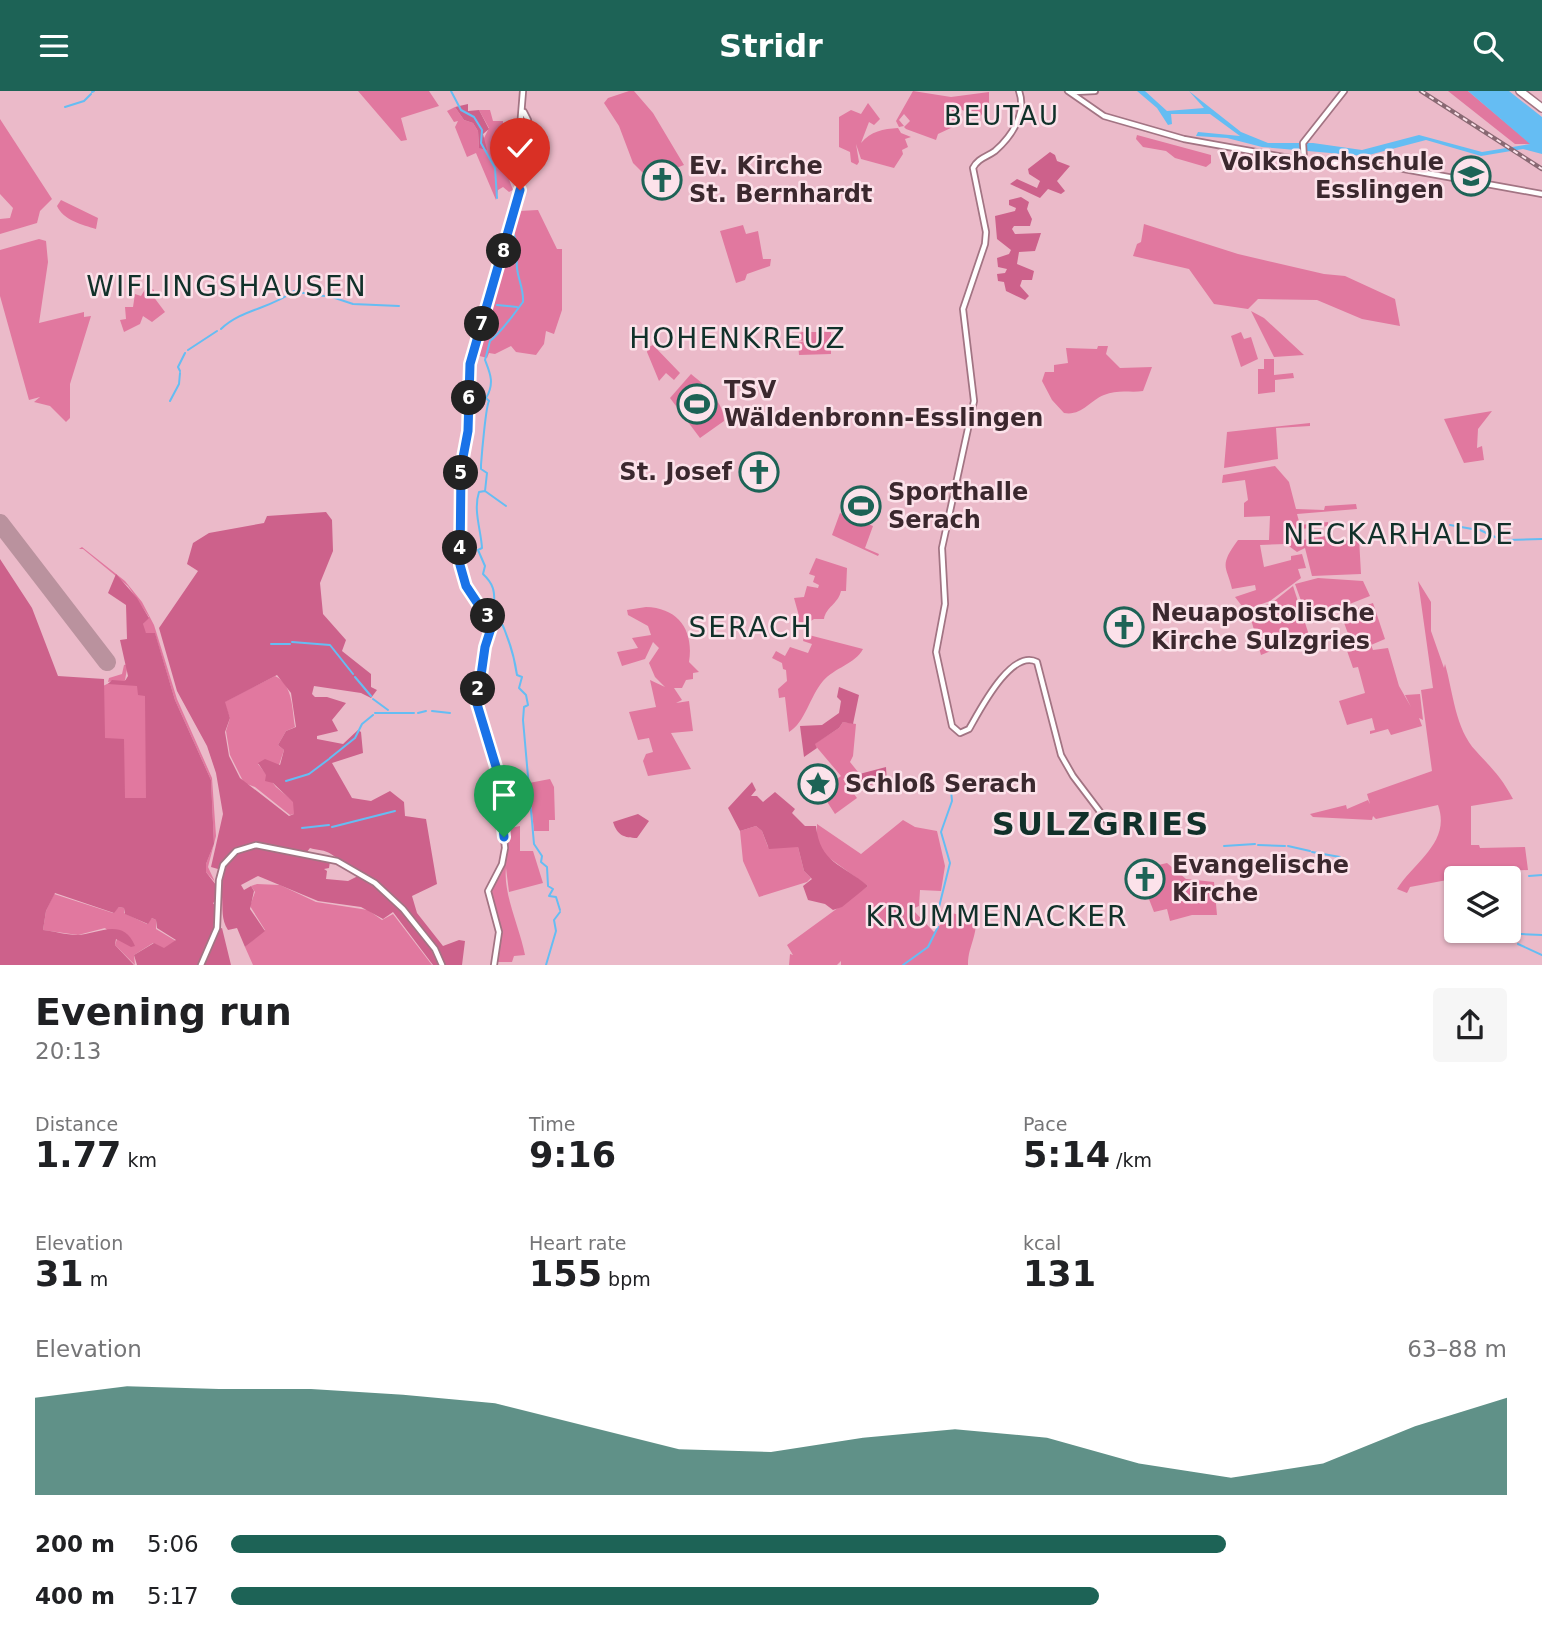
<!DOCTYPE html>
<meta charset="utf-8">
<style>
body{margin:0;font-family:"DejaVu Sans",sans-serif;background:#f6f6f6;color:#202124;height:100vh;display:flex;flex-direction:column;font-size:26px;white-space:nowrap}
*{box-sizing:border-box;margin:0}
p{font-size:23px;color:#757577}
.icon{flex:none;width:38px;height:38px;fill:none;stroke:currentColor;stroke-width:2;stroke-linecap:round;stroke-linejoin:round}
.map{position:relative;height:874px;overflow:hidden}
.side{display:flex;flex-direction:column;background:#fff;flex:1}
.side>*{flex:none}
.fabs{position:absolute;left:1444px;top:775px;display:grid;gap:14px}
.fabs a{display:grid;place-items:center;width:77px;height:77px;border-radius:7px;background:#fff;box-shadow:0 2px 5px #0004;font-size:35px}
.pin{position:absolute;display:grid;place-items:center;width:60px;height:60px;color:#fff;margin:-72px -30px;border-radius:50% 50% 50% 0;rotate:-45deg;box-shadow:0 0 7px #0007}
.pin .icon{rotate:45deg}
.km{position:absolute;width:35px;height:35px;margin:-18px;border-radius:50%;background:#222;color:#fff;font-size:19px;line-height:35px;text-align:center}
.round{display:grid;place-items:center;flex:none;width:74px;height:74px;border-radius:7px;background:#f6f6f6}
.head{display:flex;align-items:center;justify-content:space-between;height:119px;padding:0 35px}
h1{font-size:38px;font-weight:700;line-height:52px}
.stats{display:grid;grid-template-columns:repeat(3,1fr);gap:10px;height:119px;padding:7px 35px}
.stats div{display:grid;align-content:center}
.stats b{font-size:35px;font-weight:700}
.stats small{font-size:19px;font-weight:400}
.stats p{font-size:19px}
.chart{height:196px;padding:14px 35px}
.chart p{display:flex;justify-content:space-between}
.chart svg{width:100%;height:126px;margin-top:7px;fill:#1d6356;opacity:.7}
ul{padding:0 35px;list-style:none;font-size:23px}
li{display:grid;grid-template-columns:112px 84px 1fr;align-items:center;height:52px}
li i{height:18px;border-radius:9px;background:#1d6356}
header{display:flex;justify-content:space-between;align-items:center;height:91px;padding:0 35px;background:#1d6356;color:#fff;font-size:32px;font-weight:700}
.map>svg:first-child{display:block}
</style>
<header><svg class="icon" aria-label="menu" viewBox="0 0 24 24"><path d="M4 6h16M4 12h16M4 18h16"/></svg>Stridr<svg class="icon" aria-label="search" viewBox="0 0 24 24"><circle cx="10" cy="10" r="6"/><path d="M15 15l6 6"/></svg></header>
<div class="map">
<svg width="1542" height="874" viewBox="0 0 1542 874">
<rect width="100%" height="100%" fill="#ebbac9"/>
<!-- green -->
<path fill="#e1789f" d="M358,0h71l10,15 -38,12 6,22 -6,1z
M629,0h5l19,22 31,52 -13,5 3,9 -7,3 -4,-10 -12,9 -18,-18 -14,-37 -15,-23 4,-5z
M913,0l38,6 38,-5v11l-9,14 -18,-7 -7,16 -17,8 -2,6 -30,-11 -2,-2 6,-6 -6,-7 -5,6 5,6 -5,1 -3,-6z
M1448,0h20l63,53h-16z
M868,12l12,16 -6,6 -5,-3 -8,21c10,-12 22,-14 37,-15l3,5 10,4 -6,2 3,8 -6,3 1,4 -9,14 -33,-9 -5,-15 3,18 -2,3 -6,-3 -1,-10 -11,-5v-30l12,-7 10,4z
M455,16l9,13 9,3 5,8 1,17 10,-20 -10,-18h11l3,11h10l-1,39h4l1,14 6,16 -4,2 -6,-5 -5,3 -2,10 -20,-47 -9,4 -12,-30 3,-6 -4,1 -7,-11z
M0,28l52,80 -12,12 -3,12 -37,11v-15l10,-1 3,-10 -13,-14z
M1137,44l74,20v8l-5,4 -31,-9 -9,-7 -23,-4 -7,-8z
M61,109l37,18 -2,11c-13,-4 -33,-9 -39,-23z
M538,119l19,39h5v61l-8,24 -8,-3 -2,13 -8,11 -20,-3 -5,-6 -16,8 -6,-1 -2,5 -11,-3 43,-144z
M1144,133l94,30 86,20 21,2 50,23 5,27 -38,-7 -45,-19 -59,-1 -10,10 -34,-5 -25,-35 -56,-13 4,-12 4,-2z
M743,134l3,9 12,-3 5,28h8l-1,7 -23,8 -2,6 -9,3 -16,-52z
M39,148l7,2 2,21 -9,61 45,-11v5l7,-1 -21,68v34l-4,4 -16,-16 -16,-4 6,-5 -11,3 -29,-104v-46z
M147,195l7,4 -1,6 12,16 -13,10 -9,-6 -3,8 -16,8 -4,-12 6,-1 -1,-12h8l2,-13 6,2z
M1251,220l13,7 40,37 -30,2z
M802,241h29v22l-32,1 -1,-12 6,-2 -6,-1 -1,-6z
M1241,241l3,7 7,-2 7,22 -17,8 -10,-31z
M653,254l27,28 -6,7 -8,-7 -7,8 -12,-29 1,-5z
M1098,255h10l-2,8 14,14 32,-1 -9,24c-13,2 -25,-2 -39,4 -15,6 -22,21 -40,18l-12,-13 -10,-19 3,-9h9v-7l14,-2 -2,-15 31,1z
M1264,268h10v16l19,-2 1,5 -19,2v12l-17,2v-25h6z
M691,283c14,11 33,28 33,47l-24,17 -30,-40z
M1492,320l-14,18 -1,19 5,-2 2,14 -20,3 -20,-44z
M1310,332v3l-34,2 2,31 -54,9 3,-36z
M1275,375l14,16 7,27 28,1 1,-4 31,-2 1,5 -60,5 3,11 28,-3v4l-27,3 2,11 29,-5 2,8 25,-5 2,36 -49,2 -7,-28 -8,4 -11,-8 -26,1 4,22 27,-7v-4l11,-2 4,14 -8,1 3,9 -31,23 -25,9 -10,-13 21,-7 -1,-5 -23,4c-5,-23 -14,-22 6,-49h31l1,-24 -26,1v-14l4,-3 -3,-20 -23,3 1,-8z
M840,422l33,13 -8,22 14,6 -1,2 -46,-21z
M82,456l43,34 17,21 12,23 23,74 35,79 4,58 -8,31 7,15 -9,-10v-8l8,-20 -3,-64 -36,-80 -20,-66h-9l-4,-9 7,-8 -21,-31 -45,-37h-4z
M816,467l31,10 -1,23h-5c-3,13 -15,16 -17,28h-10l-21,13 6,-16 -5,-18 10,-1 3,-11 11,2 1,-3 -6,-3 2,-6 -6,-2z
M1318,487l45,3 7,15 -23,9 2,6 24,-8 12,36 -14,6 2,5 15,-2 11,38 12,21 -6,-12 15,-1 3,26 -4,-2 3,8 -31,9 -3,-6 -18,5v-3l5,-1 -3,-12 -25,7 -8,-24 26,-8 -7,-26 -5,1 -8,-23 6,-3 -13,-36 -30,14 -13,-36z
M1418,490l13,21v29l13,37 1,-4c8,27 10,65 31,87 17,19 24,24 37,48l-42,7v39h8l1,3 45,-1 3,23 -59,3 -1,3 -58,11 -3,6 -10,-4c19,-29 54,-47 41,-84l-62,14 -3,-3 -1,4 -59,-3 -3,-3 36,-9 1,4 21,-9 2,4 -3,-10 65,-23 -11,-81 12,-2z
M1293,495l16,49 -48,20 -12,-43 24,-10z
M646,516c33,1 48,24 43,55l10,10 -6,1v6l-7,1 -4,8h-8l8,12 -6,3 13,-2 4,30 -22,2 20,36 -43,7 -5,-15 3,-7 7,-2 -4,-14 -11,2 -9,-28 27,-5 -6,-27 15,7 -10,-10 -6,-14 10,-15 -6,-6 -8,17 -23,7 -5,-14 21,-4 -6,-10 19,-3 -3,-9 -20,-11 -1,-5z
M805,543l58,15c-8,15 -29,19 -40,32 -13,15 -18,42 -34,51l-4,-35 -6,1 -1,-9 9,-8 -1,-11 -3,-1 -1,-6 -10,-5 4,-7 9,5 5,-9 18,6 4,-9 -9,-3z
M128,573l-3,16 32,-2 -1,122h-45l-9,-60 1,-54 10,-5 -5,1 1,-4 13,-4 2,-9z
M275,585c18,8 17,33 20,51l-9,4 -8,14 6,5 -5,15 -21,-1 18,23 18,15v12l-4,1 -35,-28 -11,-4 -14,-28 -4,-24 4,-13 -6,-16z
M843,631l13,2 -3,32 -3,6 8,10 -15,7 14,19 -22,16 -9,-14 -13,-3 28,-21 -27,-32 25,-16z
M550,688l4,8 1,33h-6v11h-15l-5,-48z
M903,729l12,7 22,4 8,35 -4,25 -21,-1 -1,16 -7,3 22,23 7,-8 -4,-1 1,-14 28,8 1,4 9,4c-2,18 -8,24 -8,40h-127v-4l-4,4h-48l1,-11 3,1 -6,-10 81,-59 -43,-31 -8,-14v-17l44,30z
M520,735v25h13l10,32 -34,9 -3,-24c-3,26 14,60 19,87l-11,1 -2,6h-16l5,-30 -12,-42 12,-20 5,-29 2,21 -3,-33z
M756,735l6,5 6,16h30l6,24 7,7 -4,4 -48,15 -16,-36 -3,-30z
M1167,772l19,16 28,3 3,33h-25l-22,6 -3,-12 -13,3 -9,-23 11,-3 -6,-19z
M257,793l23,1 36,17 52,8 14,10 11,-6 39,51h-179l-8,-18 20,-17 -15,-24 5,-14 -4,-6z
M54,803l59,19 6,-6 5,1v5l23,11 5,-6 4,2v9l20,12 -12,8 -11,-6 -19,12 1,10 -20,-20 2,-6 -12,-11 -27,7 -35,-5 3,-19z"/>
<!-- forest -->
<path fill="#cd618b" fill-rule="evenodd" d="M468,13v7l11,-1 10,19 -6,5 4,16 -8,-2 -1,-17 -5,-8 -9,-3 -9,-13z
M1050,61l5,3 2,6 13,5 -13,15 8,10 -4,3 -13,-5 -8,9 -30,-14 7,-5 20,9 3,-7 -11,-7 -1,-5z
M1021,106l8,5 -2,7 5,10 -2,7h-16l-2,3 3,5 26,-1 -6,18 -16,1 -2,12 17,7 -2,9h-10l-2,6 9,10 -4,4 -19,-9 -2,-9 -6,-1 -1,-7 8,-1 2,-4 -9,-2 -1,-9 12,-4 2,-4 -14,-11 -2,-23 20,-5 1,-3 -7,-3v-5z
M326,421l6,8 1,31 -13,32 3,31 23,26 -4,11 29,23v13l6,3 -6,8 -10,-5 -47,-7 -2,8 3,3h12l19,6 -14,17 6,11 -21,5v3l26,5 15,-14 3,2 2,21 -31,10 20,35 19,3 19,-10 14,11 1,14 21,3 11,65 -25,12 5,17 26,33 16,-6 6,1 -3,24h-18c-20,-51 -70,-82 -113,-111 -5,-4 -15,-4 -21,-6l-4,5c-38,-8 -63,-21 -88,16l-7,-2 12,-53 -7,-41 -9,-27 -30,-55 -18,-63 39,-57 -11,-7 6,-21 16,-10 55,-10 3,-7zM277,584l14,18 5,34 -10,4 -8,14 6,5 -4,15 -15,-6 -7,4 8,12 -1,6 8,2 20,19 1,12 -5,2 -49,-38 -11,-22 -4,-24 5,-14 -5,-16z
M0,468l32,49 26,68 46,3 1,59 19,1 1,59h21l-1,-102 -7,-1 -1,-9 -29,-2 4,-4 13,1 3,-5 -8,-36 7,-1 -1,-34 -18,-12 8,-19 21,24 12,20 -6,6 3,9h9l20,67 36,80 3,64 -8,20v8l10,13v16l-3,2 3,4 -4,32 -12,26h-63l-3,-10 20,-12 10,5 12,-8 -19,-12 -1,-8 -4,-2 -4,6 -23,-10 -1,-6 -5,-1 -5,6 -59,-20 -9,18 -3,19c11,1 23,5 34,5 19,0 46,-19 58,11l-4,1 -15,-8 -1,6 19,20h-134z
M839,596l20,8 -6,29 -10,-2 -4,6 -24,16 2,4 -13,9 -4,-31 22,-1 17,-12 2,-12 -4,-4z
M886,676l1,17 -11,-1 -14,5 -14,-11z
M752,691l4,8 -5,6h6l6,6 12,-10 20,17 -3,4 13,13h11c4,37 26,38 52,60l-26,21 -9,3 -8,-6 -17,-4 -5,-14 9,-7 -8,-8 -6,-24 -29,2 -7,-18 -6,-5 -16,5 -12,-23z
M638,723l11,7 -12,17c-13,0 -20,-3 -24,-16z
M254,755l76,15 -1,7 -5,1 3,2 -1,8 22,2 10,-5c29,16 70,59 83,89h-8l-40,-53 -10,7 -22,-12 -43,-6 -60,-25 -17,9 3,5 7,-4 3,5 -4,18 15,22 -20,16 -8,-19 -9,2c-7,-11 -5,-21 -6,-33 -2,-27 5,-41 32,-51z
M222,837l9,37h-28l16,-36z"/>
<!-- water -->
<path fill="#65bdf3" d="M1137,0h8l22,20 37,-3 -15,-17 52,41 27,11h45l49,7 57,-15 63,17 48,-8 -62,-53h41l33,26v37l-19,-5 -42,7 -55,-16 -61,16 -103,-9 -35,-9 -31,-2 2,-4 42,4 -30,-22h-39l1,10 -4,1 -11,-17z"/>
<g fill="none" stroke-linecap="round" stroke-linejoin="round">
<!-- stream -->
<path stroke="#65bdf3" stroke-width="2" d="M451,0l10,19 13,7 8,13 -1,13 14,25 2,30
M92,1l2,-1
M65,16l19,-6 7,-7
M514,144c4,12 2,22 3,33 1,11 7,22 6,34 -10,13 -22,31 -33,39l-5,19c5,13 10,23 1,38l3,3c-3,5 -7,50 -8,64v4l6,4 -2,18 -6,1c-6,18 2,38 3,56l-4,2 7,16 -2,8c18,17 7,26 14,39 10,20 17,41 20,62l5,2 -3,11 7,7 2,10 -4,2 -1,13 11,124 8,12 -1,6 6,5 1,19 5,3 -4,7 7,1 4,13
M297,201l27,4
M329,205l24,8 46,2
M497,214l20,2
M221,238c21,-20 49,-20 73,-38
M188,259l29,-19
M180,280l-2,-4 7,-14
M170,310l9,-17 1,-11
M485,400l21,15
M1450,434l28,5
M1480,439l26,12
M1508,449l34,-1
M292,551l38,3 23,29
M271,553h19
M355,586l16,19
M373,608l15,11
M432,620l18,2
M375,622h39
M418,622l8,-2
M330,667l25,-20 7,-14 11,-9
M286,690l23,-7 20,-15
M332,736l63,-16
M302,737l27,-3
M1258,754l27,1
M1224,755l31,-2
M1288,755l22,5
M1312,761l28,5
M1529,785l13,-1
M939,832l-1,-12 12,-48 -9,-31 11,-31 -1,-11
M1521,843l21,1
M1518,853l24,11
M546,874l10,-34 -2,-11 6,-8
M903,874l25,-18 10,-20"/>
<!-- runway -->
<path stroke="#ba929e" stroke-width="18" d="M0,432l107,139"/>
<!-- secondary casing -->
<g stroke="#a27483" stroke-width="8">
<path id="secondary" d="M1019,0c8,22 -7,45 -24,60 -8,6 -17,7 -22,17l13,64 -1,12 -22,65 11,92 -32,147 3,56 -9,48 16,74 8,7 9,-4c10,-17 42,-81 68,-67l24,93 12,21 37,49
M1068,0l36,25 80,23 128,23 81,5 149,27
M1074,1l21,-1
M521,39l7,-10 -4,-8
M1304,69l-1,-17 41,-52
M490,208l-13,34 -8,38 -1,59 -7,44 -2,83 7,29 26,39 -7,22 -8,57 21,71 7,73 -3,16 -14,27 11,41 -5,33
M489,211l31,-108v-66l3,-37
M201,874l16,-37 2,-48 4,-15 13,-14 20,-6 81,16 38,22 28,26 32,40 7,16"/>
</g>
<!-- highway casing -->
<g stroke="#a27483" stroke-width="10">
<path id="highway" d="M1520,0l22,17"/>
</g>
<!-- secondary -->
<use href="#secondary" stroke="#fff" stroke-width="4.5"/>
<!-- highway -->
<use href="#highway" stroke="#fff" stroke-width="7"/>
<!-- rail casing -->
<g stroke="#896973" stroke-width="4.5">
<path id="rail" d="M1421,0l121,78"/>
</g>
<!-- rail -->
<use href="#rail" stroke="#fce2ea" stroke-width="2" stroke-dasharray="5" stroke-linecap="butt"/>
</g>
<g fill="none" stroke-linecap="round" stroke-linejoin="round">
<!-- route casing -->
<g stroke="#fff" stroke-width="14">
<path id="route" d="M504,746l-7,-67 -20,-66 8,-57 7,-22 -26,-39 -6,-21 1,-97 7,-37 2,-67 50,-174"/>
</g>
<!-- route -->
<use href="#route" stroke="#1a73e8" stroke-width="9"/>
</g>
<!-- icons -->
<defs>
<g id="university-ring" transform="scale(2.0125)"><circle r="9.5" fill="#fce2ea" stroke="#1d6356" stroke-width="1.5"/><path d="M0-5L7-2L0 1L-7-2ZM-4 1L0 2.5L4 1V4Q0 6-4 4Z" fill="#1d6356"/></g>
<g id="church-ring" transform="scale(2.0125)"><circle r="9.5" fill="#fce2ea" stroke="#1d6356" stroke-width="1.5"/><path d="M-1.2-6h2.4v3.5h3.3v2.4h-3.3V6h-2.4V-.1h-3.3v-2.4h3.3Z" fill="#1d6356"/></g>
<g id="stadium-ring" transform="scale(2.0125)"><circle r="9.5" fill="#fce2ea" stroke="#1d6356" stroke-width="1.5"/><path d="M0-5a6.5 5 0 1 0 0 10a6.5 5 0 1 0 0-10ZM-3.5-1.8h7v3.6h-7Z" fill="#1d6356"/></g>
<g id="sight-ring" transform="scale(2.0125)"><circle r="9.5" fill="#fce2ea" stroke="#1d6356" stroke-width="1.5"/><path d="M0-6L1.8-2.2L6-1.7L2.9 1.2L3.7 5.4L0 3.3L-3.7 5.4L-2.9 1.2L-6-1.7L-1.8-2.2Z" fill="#1d6356"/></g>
</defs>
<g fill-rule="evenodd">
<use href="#university-ring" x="1471" y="85"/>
<use href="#church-ring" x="662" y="89"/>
<use href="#stadium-ring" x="697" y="313"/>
<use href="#church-ring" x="759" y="381"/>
<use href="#stadium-ring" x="861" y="415"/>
<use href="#church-ring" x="1124" y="536"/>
<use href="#sight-ring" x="818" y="693"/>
<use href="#church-ring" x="1145" y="788"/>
</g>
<g text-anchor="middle" stroke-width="5" stroke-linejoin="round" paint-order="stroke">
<!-- poi labels -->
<g font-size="24" font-weight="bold" fill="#3b282e" stroke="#fce2ea" text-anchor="start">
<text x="1444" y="79" text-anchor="end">Volkshochschule<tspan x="1444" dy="28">Esslingen</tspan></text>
<text x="689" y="83">Ev. Kirche<tspan x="689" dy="28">St. Bernhardt</tspan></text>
<text x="724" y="307">TSV<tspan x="724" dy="28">Wäldenbronn-Esslingen</tspan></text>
<text x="732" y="389" text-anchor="end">St. Josef</text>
<text x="888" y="409">Sporthalle<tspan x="888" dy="28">Serach</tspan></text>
<text x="1151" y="530">Neuapostolische<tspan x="1151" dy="28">Kirche Sulzgries</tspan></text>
<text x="845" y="701">Schloß Serach</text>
<text x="1172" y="782">Evangelische<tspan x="1172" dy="28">Kirche</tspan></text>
</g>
<!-- neighbourhood labels -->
<g font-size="26" letter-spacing="2" fill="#11312a" stroke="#fce2ea">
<text x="1002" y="34">BEUTAU</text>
</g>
<!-- quarter labels -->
<g font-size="28" letter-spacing="2" fill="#11312a" stroke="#fce2ea">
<text x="227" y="205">WIFLINGSHAUSEN</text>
<text x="738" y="257">HOHENKREUZ</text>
<text x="1399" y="453">NECKARHALDE</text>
<text x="751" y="546">SERACH</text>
<text x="997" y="835">KRUMMENACKER</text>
</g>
<!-- district labels -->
<g font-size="32" font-weight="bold" letter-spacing="2" fill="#11312a" stroke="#fce2ea">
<text x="1101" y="744">SULZGRIES</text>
</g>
</g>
</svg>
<div class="fabs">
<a><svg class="icon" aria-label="layers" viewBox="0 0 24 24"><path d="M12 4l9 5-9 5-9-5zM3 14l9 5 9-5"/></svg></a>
</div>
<div class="pin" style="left:504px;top:746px;background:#1e9e55"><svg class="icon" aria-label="arrive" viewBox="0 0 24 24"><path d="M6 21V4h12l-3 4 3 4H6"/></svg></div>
<div class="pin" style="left:520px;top:99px;background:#d93025"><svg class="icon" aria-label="check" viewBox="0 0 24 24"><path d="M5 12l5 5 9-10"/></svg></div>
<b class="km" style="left:478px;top:598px">2</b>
<b class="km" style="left:488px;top:525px">3</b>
<b class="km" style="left:460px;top:457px">4</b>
<b class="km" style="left:461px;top:382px">5</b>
<b class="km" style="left:469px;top:307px">6</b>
<b class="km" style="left:482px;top:233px">7</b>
<b class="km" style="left:504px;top:160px">8</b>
</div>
<section class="side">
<div class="head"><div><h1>Evening run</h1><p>20:13</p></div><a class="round"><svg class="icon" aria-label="share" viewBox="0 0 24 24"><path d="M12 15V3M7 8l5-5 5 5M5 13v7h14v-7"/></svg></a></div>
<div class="stats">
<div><p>Distance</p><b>1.77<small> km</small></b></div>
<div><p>Time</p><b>9:16</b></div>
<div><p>Pace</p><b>5:14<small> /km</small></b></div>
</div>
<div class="stats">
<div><p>Elevation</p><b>31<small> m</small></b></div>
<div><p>Heart rate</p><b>155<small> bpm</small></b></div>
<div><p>kcal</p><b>131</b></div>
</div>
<div class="chart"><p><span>Elevation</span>63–88 m</p>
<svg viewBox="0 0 160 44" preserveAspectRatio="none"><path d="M0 44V10L10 6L20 7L30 7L40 9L50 12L60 20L70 28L80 29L90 24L100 21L110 24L120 33L130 38L140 33L150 20L160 10V44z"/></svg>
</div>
<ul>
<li><b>200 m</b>5:06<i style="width:78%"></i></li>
<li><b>400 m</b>5:17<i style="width:68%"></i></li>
</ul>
</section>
